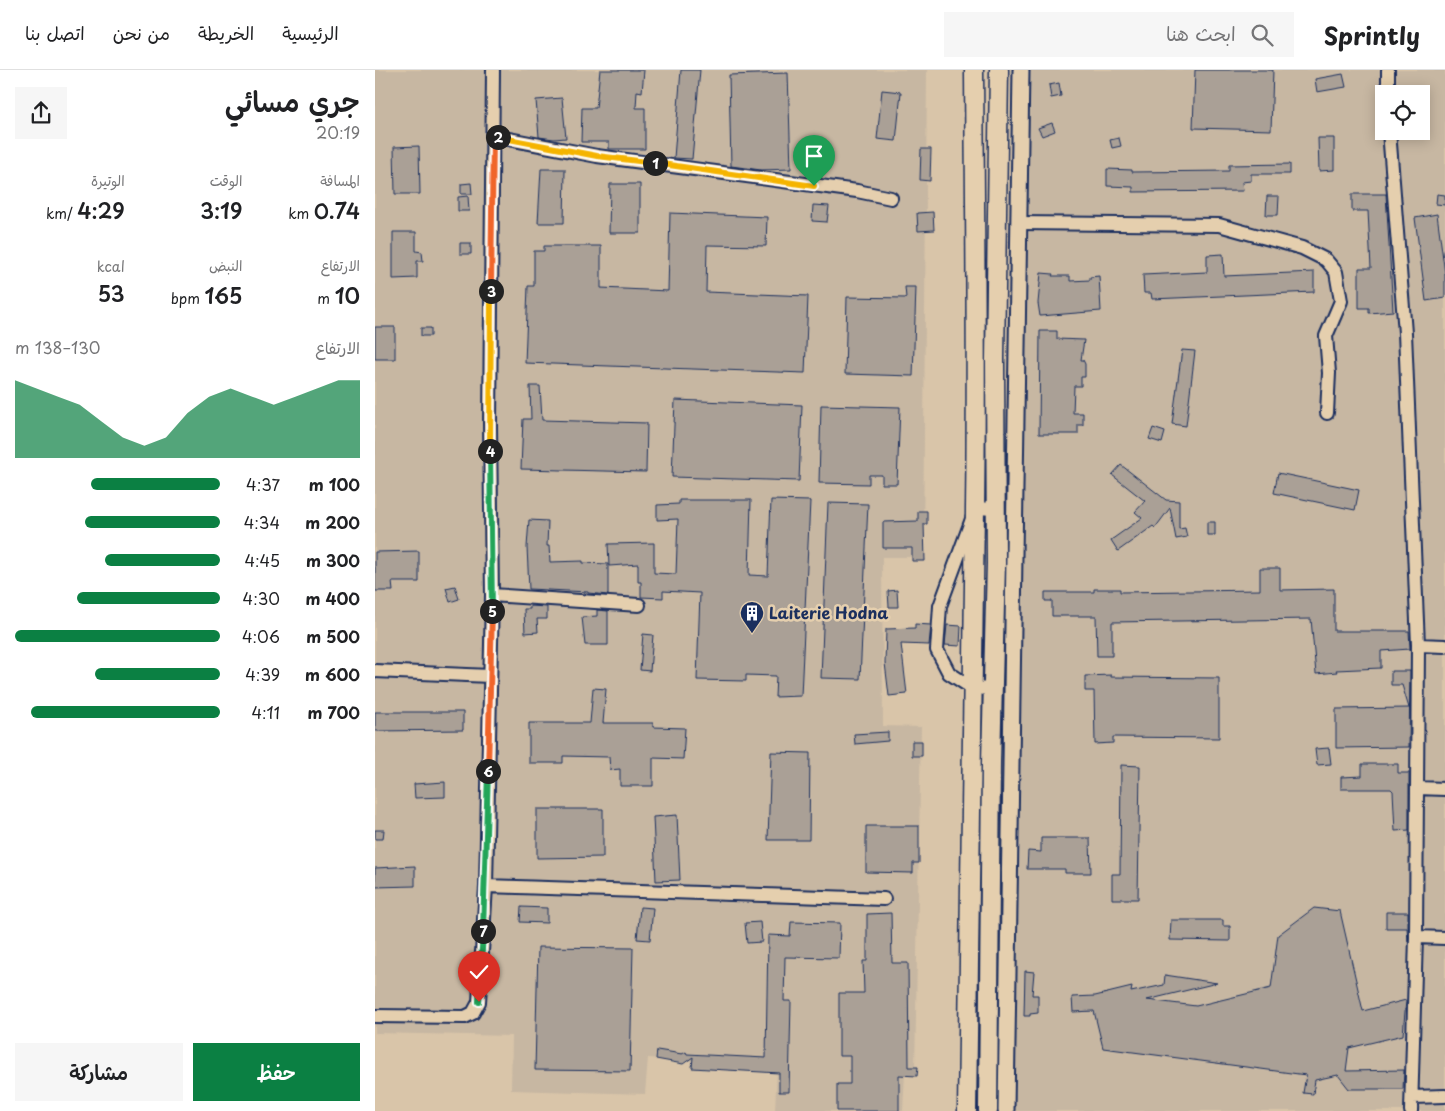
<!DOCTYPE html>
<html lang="ar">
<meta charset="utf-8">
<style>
body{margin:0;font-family:"Playpen Sans","Playpen Sans Arabic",sans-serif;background:#f6f6f6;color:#202124;direction:rtl;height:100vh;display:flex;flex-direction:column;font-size:19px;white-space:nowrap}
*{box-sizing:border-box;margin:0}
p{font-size:16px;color:#757577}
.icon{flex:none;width:28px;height:28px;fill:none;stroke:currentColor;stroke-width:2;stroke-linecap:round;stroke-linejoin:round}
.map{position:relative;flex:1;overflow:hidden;direction:ltr}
.panel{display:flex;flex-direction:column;background:#fff;width:375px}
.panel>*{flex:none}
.buttons{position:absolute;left:1000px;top:15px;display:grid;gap:10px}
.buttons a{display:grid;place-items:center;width:55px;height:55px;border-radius:0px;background:#fff;box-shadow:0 2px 12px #0003;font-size:25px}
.pin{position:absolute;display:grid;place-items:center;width:42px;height:42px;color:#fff;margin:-51px -21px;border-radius:50% 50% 50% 0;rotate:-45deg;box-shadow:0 0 5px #0007}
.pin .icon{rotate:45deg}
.km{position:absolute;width:25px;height:25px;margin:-12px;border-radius:50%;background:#222;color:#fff;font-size:14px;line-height:25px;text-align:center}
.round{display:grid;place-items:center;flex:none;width:52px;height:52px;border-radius:0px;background:#f6f6f6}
.overview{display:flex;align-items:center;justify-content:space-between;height:85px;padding:0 15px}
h1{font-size:28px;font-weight:600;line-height:38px}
.stats{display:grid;grid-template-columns:repeat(3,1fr);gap:8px;height:85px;padding:5px 15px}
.stats div{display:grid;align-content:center}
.stats b{font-size:21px;font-weight:600}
.stats small{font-size:14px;font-weight:400}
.stats p{font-size:14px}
.chart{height:140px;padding:10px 15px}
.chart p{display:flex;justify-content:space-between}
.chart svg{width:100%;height:90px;margin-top:5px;fill:#0b8043;opacity:.7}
.primary-button{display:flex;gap:10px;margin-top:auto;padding:10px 15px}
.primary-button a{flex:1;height:58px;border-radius:0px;background:#0b8043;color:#fff;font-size:20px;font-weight:600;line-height:58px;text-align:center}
.primary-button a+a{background:#f6f6f6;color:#202124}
ul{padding:0 15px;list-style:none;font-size:16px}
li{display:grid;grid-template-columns:80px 60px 1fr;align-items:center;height:38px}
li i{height:12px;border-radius:6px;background:#0b8043}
header{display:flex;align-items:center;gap:30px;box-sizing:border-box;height:70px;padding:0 25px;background:#fff;border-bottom:1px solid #e0e0e0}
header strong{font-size:24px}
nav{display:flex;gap:28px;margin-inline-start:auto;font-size:18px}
.search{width:350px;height:45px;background:#f6f6f6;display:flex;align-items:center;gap:12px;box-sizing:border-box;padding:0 18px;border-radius:0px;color:#757577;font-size:19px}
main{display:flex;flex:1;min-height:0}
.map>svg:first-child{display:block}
</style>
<header>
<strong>Sprintly</strong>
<div class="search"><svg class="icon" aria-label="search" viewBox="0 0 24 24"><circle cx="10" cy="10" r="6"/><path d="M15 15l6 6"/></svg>ابحث هنا</div>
<nav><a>الرئيسية</a><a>الخريطة</a><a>من نحن</a><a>اتصل بنا</a></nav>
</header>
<main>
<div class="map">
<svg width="1070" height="1041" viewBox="0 0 1070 1041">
<rect width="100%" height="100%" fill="#d9c5a9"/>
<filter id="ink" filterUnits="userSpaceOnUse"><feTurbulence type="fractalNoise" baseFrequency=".02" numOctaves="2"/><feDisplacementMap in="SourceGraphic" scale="10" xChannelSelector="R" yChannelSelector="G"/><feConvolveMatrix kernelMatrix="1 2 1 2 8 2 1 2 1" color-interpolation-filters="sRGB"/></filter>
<g filter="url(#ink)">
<!-- built -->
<path fill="#c7b7a2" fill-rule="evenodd" d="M0,0h552l-4,487h-41l1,169 38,1 -6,345h-10l-2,39h-128l2,-44 -129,-9 -3,36 -134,-4 1,-54 -137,-3z
M653,0h417v1041h-434l15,-803zM1009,24h37v37h-37z"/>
<!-- building -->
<path fill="#aaa096" stroke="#1b2f5e" d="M225,0h44l-2,22 -5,-1 -1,17h9v41h-36v-7h-28l1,-34h14z
M306,0h19l-8,89 -18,-1z
M820,0h78l-2,60 -78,-2z
M413,3l3,96 -30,1 -30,-4 -2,-91z
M968,4l3,13 -29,5 -2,-13z
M684,13l2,13 -10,2 -2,-13z
M507,20l19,2 -5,49 -19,-2z
M187,28l4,40 -12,1 -15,-2 -3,-37z
M677,53l3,8 -13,5 -4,-8z
M744,68l2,8 -9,2 -2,-8z
M943,68h16v32l-15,1z
M44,76l1,48h-25l-1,-47z
M546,79h10l-1,32 -10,-1z
M915,94v10h-39v7l-9,1 1,9 -110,1v-5l-26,-1v-17l25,1v2l97,-1v-6z
M166,99h24l-1,54h-26z
M435,99l12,1 -1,8 -12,-2z
M96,113l1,11h-11v-10z
M235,114h30v49h-31z
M977,124h34l7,117 -24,2v-5h-10v-40h12l-3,-57h-16z
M1062,124l8,1v10l-9,-1z
M93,126l1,15h-11v-14z
M892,126h12l-1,19h-12z
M438,135l16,1 -2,16 -15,-1z
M558,142l1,18 -16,1 -1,-18z
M295,143l97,4 -1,29 -59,-1 -1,47 102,4 -3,77 -280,-10 3,-77h6v-35h10v-5h57v42l67,3z
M1062,144l8,60v24l-19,3 -11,-83z
M18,162h23v19l6,1 1,9h-6v17l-24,1z
M85,173h11v11h-11z
M848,184l1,22 90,-4v20l-162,7 -1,-6h-7l-1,-18 64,-3v-17z
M666,203l12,1 -1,2h18v5l20,-1v-3l9,-1 2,35 -61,5 -2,-13z
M530,217h11l-3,89 -68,-2 2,-77 59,1z
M0,257h20v32h-20z
M46,258h10v8h-10z
M665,261h17v8l27,1 -3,20h2l2,4v13h-4v9h-7l-1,27h10v12h-5v9h-39z
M807,280l13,1 -9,75 -14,-2z
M155,316h10l2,34 105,3 -1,49 -125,-3 2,-50h8z
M300,330l127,5 -3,76 -127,-4z
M446,335l79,2 -3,77h-15v-9h-13v9l-50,-1z
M778,358l12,4 -3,11 -13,-4z
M746,395l45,35 13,1v28l6,-1 2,9 -11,2 -6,-31 -15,20 -2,-2 -35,25 -7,-11 31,-22 -7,-6 10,-11 -33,-26z
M903,403l81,17 -4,20 -81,-17z
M304,430h72l-2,75 19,1 3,-76 39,1 -9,195 -26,1 1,-21 -30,-1v6l-49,-1 3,-87 -37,-2v7l-22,-1v-15h-3v-18l-29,2 -1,-22 46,-1v30l22,1 2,-55 -21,1v-15l22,-1z
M453,433l40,1 -8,175 -39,-1z
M543,441h9v13h-3l1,37h-13v-13h-29v-26l35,-1z
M154,450l19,1 -1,25h2l1,16 33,-1v2l25,1v31l-20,-2v-1l-59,-3 -2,-42z
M832,452h8v13h-8z
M44,481v31h-27l1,9h-18v-39z
M885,498h20v22l54,-1v42h75l1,18 -29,2v17l-45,2 1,2 -21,2 -5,-55 -199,3v34h-15l-1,-40h-44v-15h-7v-9h49v-3h26v3l140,-2z
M80,516l4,13 -9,3 -4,-14z
M522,520l1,17h-9l-1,-16z
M155,536l17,1v12h-10l1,13 -13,1 -1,-24h6z
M222,540l11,1v34h-23l-3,-28 15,-1z
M540,554l16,1 -2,20 -28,-1 6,50 -18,2 -4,-33 1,-34 29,-1z
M572,555l14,1 -1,20 -15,-1z
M268,564l10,1 -3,36 -10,-1z
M1016,601h19l-1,76 -73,1v-39l73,-1 -7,-23h-11z
M736,605v2l108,1v60l-106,-1v6l-18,1 -1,-53h-9v-15z
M218,618l13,1 -3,34h50v4l32,1 -2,31 -30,-1v28h-33v-17l-10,1 -1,-13 -46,-1v7h-34v-40h61z
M0,642h88v18l-88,1z
M513,662v9l-33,3 -1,-10z
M537,671h10v15h-10z
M954,678l2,16 -14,1 -2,-16z
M396,682l39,1 -1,87h-41z
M987,694h36v9h11v57l-14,1 -2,-40 -2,-2h-50v-12l21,-1z
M746,695l19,1 -2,133h-26v-25h8z
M70,712v15l-30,1 -1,-14z
M162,739h66v48l-66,1z
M302,745l3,65 -24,1 -3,-64z
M491,756h53v37h-6v10l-47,-1z
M0,760h9l-1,9h-8z
M666,768h49l1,35h-26v-4h-38l1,-18 13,1z
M40,796v20l-40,1v-19z
M146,837l26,1v15l-27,-1z
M265,837l13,1 -3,32 -13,-1z
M939,838l26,3 23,100 43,-11 -3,35 -54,13 -3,23 58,-1 -1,19h-54l-11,-14 -23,5 -2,14 -10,-1 3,-18 -203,-27 -9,-37 -21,1 -1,-15 23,-1 37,-9 -1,5 33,-7 1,-10 52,8 -70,17 49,6 75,-18 7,-53z
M1011,842h22v30l-1,-14h-21z
M516,843l1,50h16l1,104h9l-1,9 -18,-1v36h-62v-27h13v-28h-11v-63h25l-1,-32h4v-47z
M796,850h52v6h7v15l-60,-1z
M385,852l2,20 -15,1 -2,-20z
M416,852l49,1 -1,35 -54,-1 -1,44h7l-2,91h-10v-19l-87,-5 1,-11 -10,7 -27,-5 1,-9 25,4 4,-2 1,2 79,4 2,-123 22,1z
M163,877l95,1 -3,123 -95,-1z
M650,901l9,1 -2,23h6v18l-8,1v2h-6z"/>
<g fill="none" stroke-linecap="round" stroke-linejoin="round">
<!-- minor casing -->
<g stroke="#1b2f5e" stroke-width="16">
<path id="minor" d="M1013,0v24
M1014,61l16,202 13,312 -2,292 -5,174
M118,66l104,20 260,35 34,7
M643,153l201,2 83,23 24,12 10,12 5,29 -15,35 3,37 -2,40
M117,525l147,10
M1043,575l27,1
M0,601l115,5
M619,619l-22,-1 -23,-15 -12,-23 3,-44 36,-98 19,1
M1043,718l27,1
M111,816l398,13
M1041,867l29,1
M0,946l90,1 8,-4 6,-11 7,-116 6,-291 -2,-171 3,-354
M1037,1027l33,-1"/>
</g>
<!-- major casing -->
<g stroke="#1b2f5e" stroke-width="19">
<path id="major" d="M631,1041l15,-1041"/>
</g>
<!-- highway casing -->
<g stroke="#1b2f5e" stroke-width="21">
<path id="highway" d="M592,1041c1,-201 7,-401 8,-602 2,-146 0,-292 -1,-439
M613,1041l3,-349 5,-199 -1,-203 4,-290"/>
</g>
<!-- minor -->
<use href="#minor" stroke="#e5cfae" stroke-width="12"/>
<!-- major -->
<use href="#major" stroke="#e5cfae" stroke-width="15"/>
<!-- highway -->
<use href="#highway" stroke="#e5cfae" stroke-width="18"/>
</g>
</g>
<g fill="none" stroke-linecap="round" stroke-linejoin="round" filter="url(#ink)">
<!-- split-1 casing -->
<g stroke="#fff" stroke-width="10">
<path id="split-1" d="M280,93l159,23"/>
</g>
<!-- split-2 casing -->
<g stroke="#fff" stroke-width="10">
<path id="split-2" d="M123,67l99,19 58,7"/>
</g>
<!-- split-3 casing -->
<g stroke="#fff" stroke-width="10">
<path id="split-3" d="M116,221l2,-155 5,1"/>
</g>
<!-- split-4 casing -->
<g stroke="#fff" stroke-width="10">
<path id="split-4" d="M115,381l1,-160"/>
</g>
<!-- split-5 casing -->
<g stroke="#fff" stroke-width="10">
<path id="split-5" d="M115,381l2,160"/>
</g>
<!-- split-6 casing -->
<g stroke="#fff" stroke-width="10">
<path id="split-6" d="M113,701l4,-160"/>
</g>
<!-- split-7 casing -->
<g stroke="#fff" stroke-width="10">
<path id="split-7" d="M108,861l5,-160"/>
</g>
<!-- split-8 casing -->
<g stroke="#fff" stroke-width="10">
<path id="split-8" d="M104,932l4,-71"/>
</g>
<!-- split-1 -->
<use href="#split-1" stroke="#f5b400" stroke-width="6"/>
<!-- split-2 -->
<use href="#split-2" stroke="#f5b400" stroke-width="6"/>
<!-- split-3 -->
<use href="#split-3" stroke="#f0652b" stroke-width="6"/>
<!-- split-4 -->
<use href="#split-4" stroke="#f5b400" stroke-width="6"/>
<!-- split-5 -->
<use href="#split-5" stroke="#22a559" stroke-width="6"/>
<!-- split-6 -->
<use href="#split-6" stroke="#f0652b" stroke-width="6"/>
<!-- split-7 -->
<use href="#split-7" stroke="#22a559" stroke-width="6"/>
<!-- split-8 -->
<use href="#split-8" stroke="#22a559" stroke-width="6"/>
</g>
<!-- icons -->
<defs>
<g id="building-pin" transform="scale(1.25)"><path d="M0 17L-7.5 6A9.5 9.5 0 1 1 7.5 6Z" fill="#1b2f5e" stroke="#e5cfae"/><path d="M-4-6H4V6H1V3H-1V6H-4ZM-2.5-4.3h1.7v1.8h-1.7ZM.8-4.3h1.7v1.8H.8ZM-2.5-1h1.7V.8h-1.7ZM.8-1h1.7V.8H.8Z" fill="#fff"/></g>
</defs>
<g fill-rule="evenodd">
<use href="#building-pin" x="377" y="543"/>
</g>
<g text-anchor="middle" stroke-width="5" stroke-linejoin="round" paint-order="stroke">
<!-- poi labels -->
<g font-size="16" font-weight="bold" fill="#1b2f5e" stroke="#e5cfae" text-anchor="start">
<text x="394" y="549">Laiterie Hodna</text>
</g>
</g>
</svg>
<div class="buttons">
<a><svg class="icon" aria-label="locate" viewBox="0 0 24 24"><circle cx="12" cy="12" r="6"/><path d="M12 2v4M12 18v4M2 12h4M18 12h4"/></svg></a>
</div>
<div class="pin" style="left:439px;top:116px;background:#1e9e55"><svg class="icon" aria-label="arrive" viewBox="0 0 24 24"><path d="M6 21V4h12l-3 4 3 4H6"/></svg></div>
<div class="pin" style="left:104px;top:932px;background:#d93025"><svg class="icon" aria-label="check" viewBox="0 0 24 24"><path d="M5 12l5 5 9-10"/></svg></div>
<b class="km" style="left:280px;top:93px">1</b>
<b class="km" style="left:123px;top:67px">2</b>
<b class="km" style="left:116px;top:221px">3</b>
<b class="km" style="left:115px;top:381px">4</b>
<b class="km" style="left:117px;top:541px">5</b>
<b class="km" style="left:113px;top:701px">6</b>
<b class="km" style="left:108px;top:861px">7</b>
</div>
<section class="panel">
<div class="overview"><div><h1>جري مسائي</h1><p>20:19</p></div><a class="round"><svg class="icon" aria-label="share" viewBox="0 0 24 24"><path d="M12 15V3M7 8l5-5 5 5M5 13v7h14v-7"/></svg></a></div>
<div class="stats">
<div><p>المسافة</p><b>0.74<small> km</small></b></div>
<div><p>الوقت</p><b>3:19</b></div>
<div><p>الوتيرة</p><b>4:29<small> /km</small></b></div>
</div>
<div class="stats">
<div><p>الارتفاع</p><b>10<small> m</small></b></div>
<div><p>النبض</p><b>165<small> bpm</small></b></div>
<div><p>kcal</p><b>53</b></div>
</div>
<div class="chart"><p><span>الارتفاع</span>130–138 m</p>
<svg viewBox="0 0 160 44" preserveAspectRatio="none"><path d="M0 44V6L10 10L20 14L30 18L40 26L50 34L60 38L70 34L80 22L90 14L100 10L110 14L120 18L130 14L140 10L150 6L160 6V44z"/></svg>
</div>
<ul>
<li><b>100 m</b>4:37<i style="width:63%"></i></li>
<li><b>200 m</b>4:34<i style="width:66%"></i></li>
<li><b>300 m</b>4:45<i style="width:56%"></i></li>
<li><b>400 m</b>4:30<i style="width:70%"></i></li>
<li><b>500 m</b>4:06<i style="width:100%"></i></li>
<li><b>600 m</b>4:39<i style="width:61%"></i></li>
<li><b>700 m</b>4:11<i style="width:92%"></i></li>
</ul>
<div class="primary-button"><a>حفظ</a><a>مشاركة</a></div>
</section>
</main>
